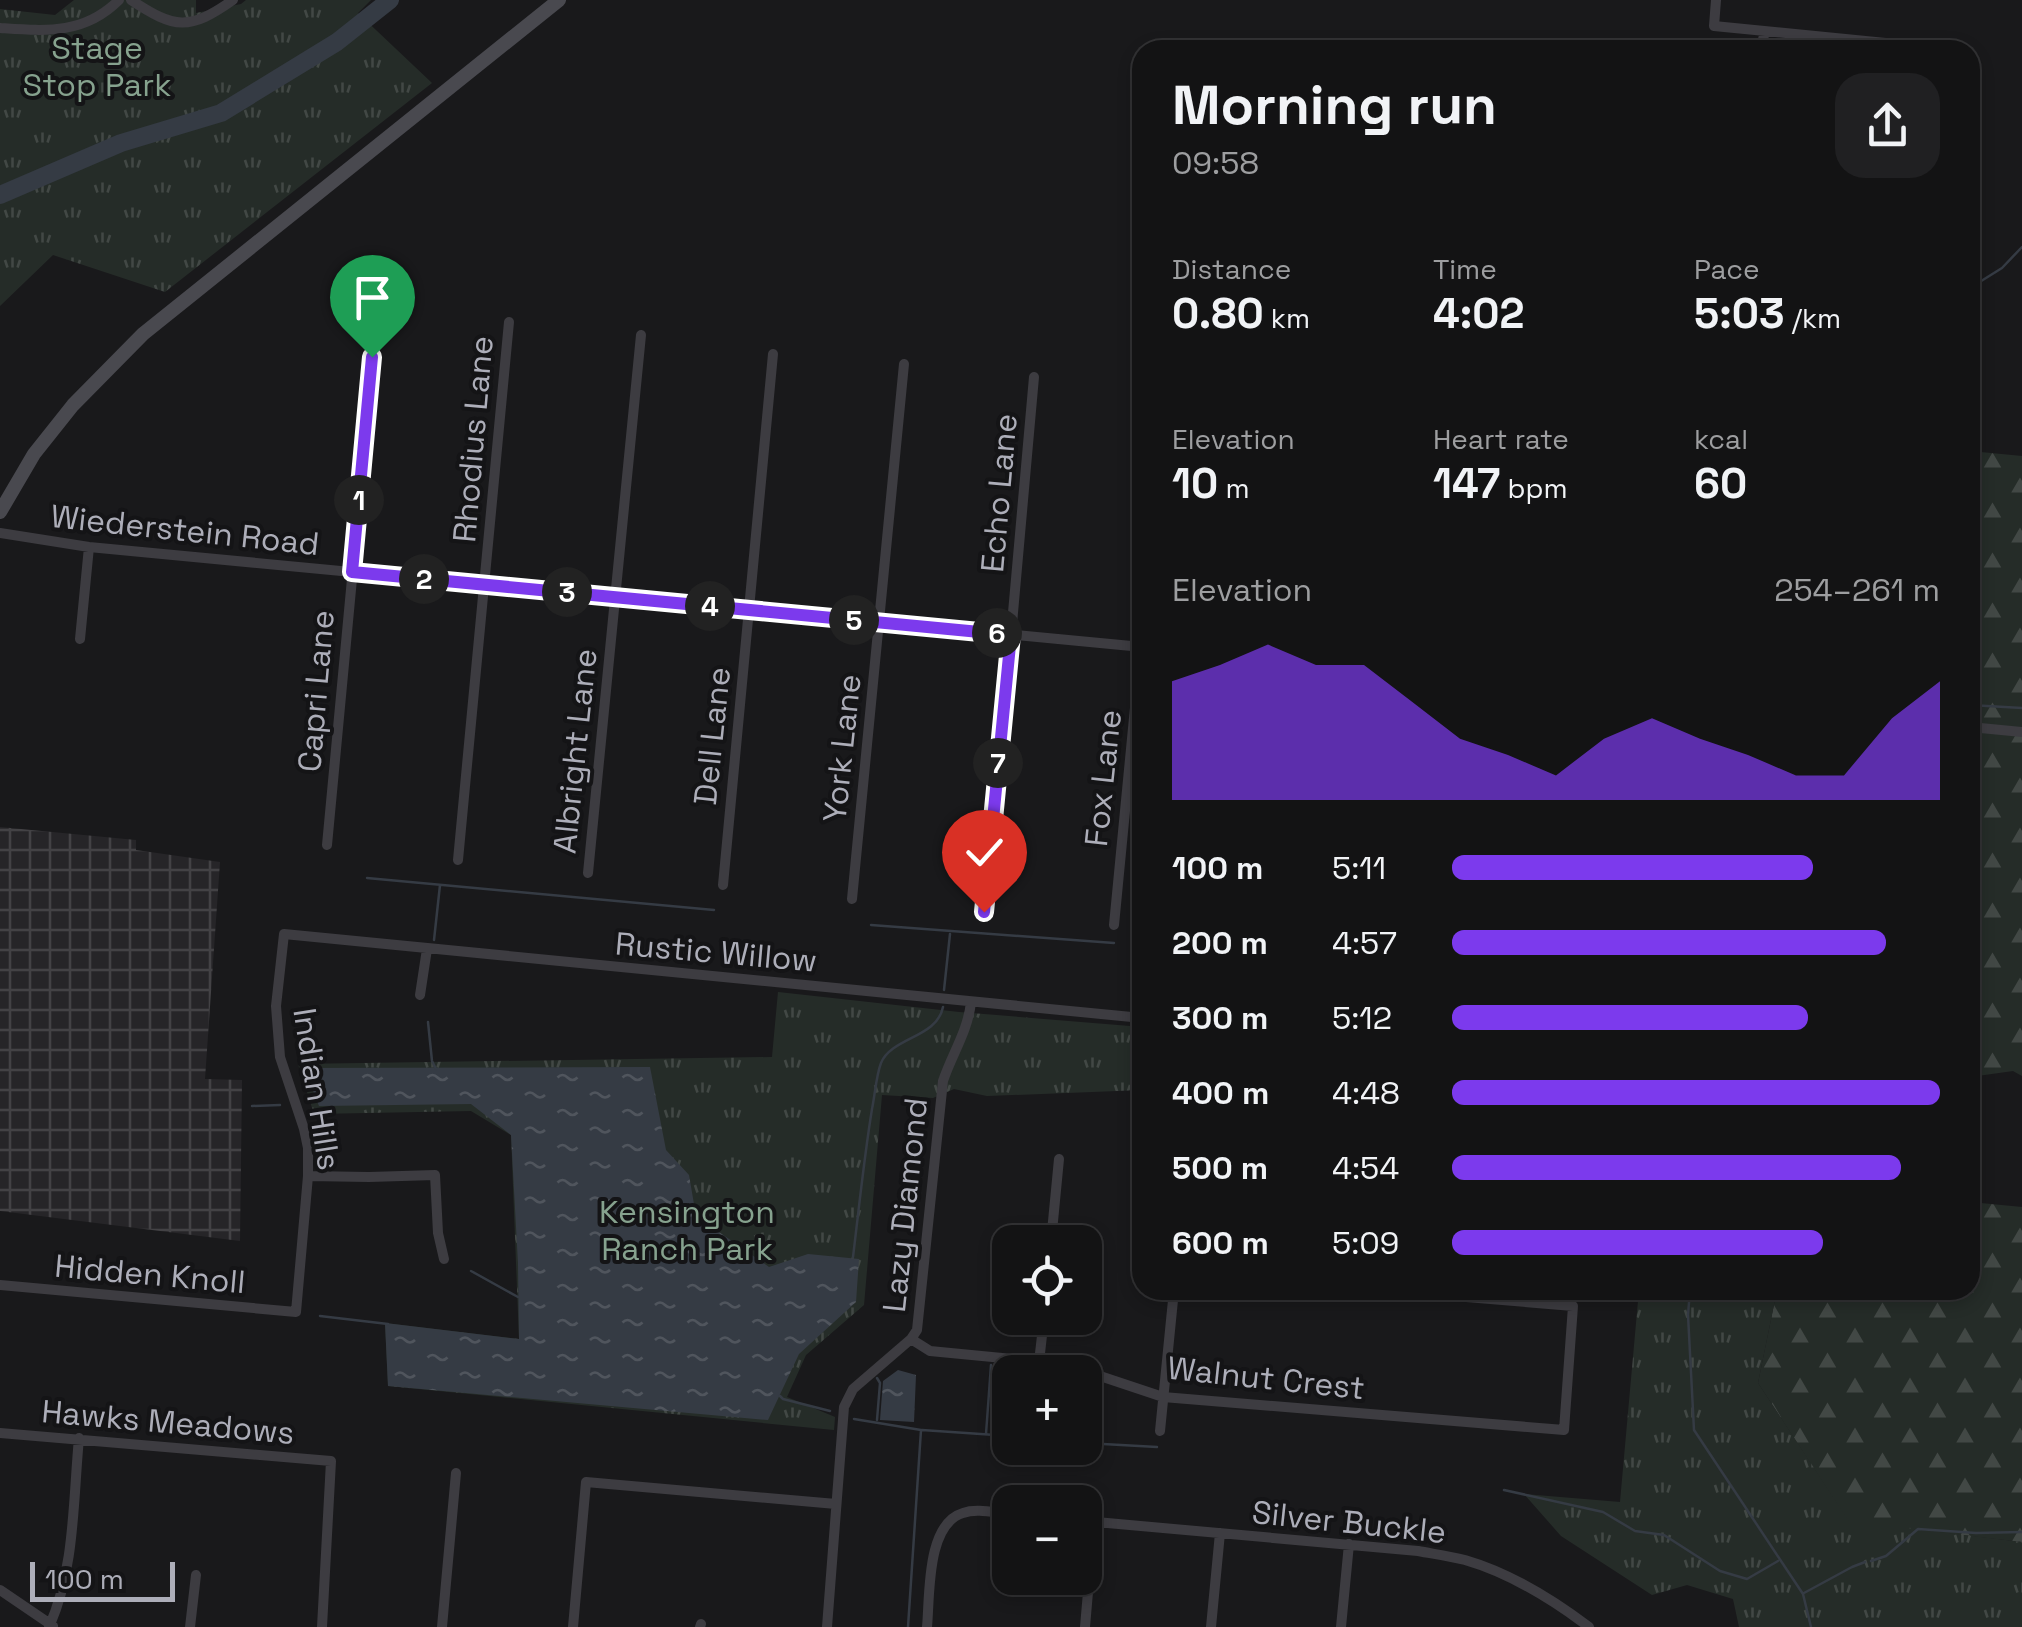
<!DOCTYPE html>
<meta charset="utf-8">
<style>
body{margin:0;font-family:"Space Grotesk",sans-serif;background:#202022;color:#f1f3f6;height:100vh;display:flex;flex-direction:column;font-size:38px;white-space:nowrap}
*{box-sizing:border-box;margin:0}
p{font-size:32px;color:#9d9ea0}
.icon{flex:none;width:55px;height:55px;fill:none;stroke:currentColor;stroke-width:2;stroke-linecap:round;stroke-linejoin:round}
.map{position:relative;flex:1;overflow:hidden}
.sheet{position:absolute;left:1132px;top:40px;width:848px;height:1260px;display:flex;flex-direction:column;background:#131314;border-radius:30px;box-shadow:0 5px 15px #0003,0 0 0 2px #323234}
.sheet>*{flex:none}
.buttons{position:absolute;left:992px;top:1225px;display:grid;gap:20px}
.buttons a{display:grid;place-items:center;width:110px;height:110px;border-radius:20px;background:#131314;box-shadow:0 5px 15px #0003,0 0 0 2px #323234;font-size:50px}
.scale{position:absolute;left:30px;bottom:25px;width:145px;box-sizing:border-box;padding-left:10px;border:5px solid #adaeb9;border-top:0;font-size:28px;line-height:35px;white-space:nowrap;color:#adaeb9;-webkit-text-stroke:8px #141416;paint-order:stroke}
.pin{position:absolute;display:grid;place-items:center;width:85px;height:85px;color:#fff;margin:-102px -42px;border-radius:50% 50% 50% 0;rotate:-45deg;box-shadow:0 0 10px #0007}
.pin .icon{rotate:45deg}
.km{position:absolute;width:50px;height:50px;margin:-25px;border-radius:50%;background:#222;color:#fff;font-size:28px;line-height:50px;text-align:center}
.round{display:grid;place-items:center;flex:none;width:105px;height:105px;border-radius:30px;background:#202022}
.summary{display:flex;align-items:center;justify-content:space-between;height:170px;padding:0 40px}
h1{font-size:55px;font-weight:700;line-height:75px}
.stats{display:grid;grid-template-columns:repeat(3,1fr);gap:15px;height:170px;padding:10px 40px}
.stats div{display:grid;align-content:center}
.stats b{font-size:42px;font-weight:700}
.stats small{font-size:28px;font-weight:400}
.stats p{font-size:28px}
.chart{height:280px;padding:20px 40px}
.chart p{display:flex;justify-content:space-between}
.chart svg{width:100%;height:180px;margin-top:10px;fill:#7c3aed;opacity:.7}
ul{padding:0 40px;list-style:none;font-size:32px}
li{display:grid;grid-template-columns:160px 120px 1fr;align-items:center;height:75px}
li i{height:25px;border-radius:12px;background:#7c3aed}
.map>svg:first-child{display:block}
</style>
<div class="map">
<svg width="2022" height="1627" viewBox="0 0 2022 1627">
<defs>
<pattern id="industrial-grid" width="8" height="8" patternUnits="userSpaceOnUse" patternTransform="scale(2.5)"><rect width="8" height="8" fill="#262528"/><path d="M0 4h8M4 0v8" fill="none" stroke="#434245"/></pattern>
<pattern id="forest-firs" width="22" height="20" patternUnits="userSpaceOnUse" patternTransform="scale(2.5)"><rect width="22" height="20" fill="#252c28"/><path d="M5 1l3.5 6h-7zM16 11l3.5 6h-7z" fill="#424845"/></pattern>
<pattern id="park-tufts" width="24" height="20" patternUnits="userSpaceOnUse" patternTransform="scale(2.5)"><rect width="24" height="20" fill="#252c28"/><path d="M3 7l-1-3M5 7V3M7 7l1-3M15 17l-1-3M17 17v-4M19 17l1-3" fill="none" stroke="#424845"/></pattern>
<pattern id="water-ripples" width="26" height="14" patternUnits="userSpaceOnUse" patternTransform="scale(2.5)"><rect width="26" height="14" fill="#353b44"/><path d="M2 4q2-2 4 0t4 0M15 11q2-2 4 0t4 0" fill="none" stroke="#50555d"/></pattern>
</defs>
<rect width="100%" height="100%" fill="#19191b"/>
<!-- industrial -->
<path fill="url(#industrial-grid)" d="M0,827l136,13v10l84,12 -15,217 37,1 -2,161 -240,-30z"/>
<!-- forest -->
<path fill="url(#forest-firs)" d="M1970,451l52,5v620l-9,-5 -43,6z
M1970,1202l52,5v335l-173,-20 -91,-139 19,-93h193z"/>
<!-- park -->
<path fill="url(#park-tufts)" d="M74,0h122v13l45,-9 5,-4h125l-13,13 74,70 -267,209 -112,-37 -53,51v-297l55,6z
M778,992l181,20 183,15v63l-155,6 -33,-7 -21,9 -51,-3 -18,210 -58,50 -19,42 48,20 -1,13 -446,-44 -3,-63 134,16 -8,-204 -40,-24 -157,3 -16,-50 474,-7z
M1639,1290h138l-19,93 91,138 173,21v85h-283l-6,-28 -46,-14 -35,10 -91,-59 -37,-42 96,8z"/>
<!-- water -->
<path fill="url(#water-ripples)" d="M650,1067l16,83 23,25 7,41 73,51 39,-13 51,5 -3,43 -57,52 -31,66 -380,-34 -3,-63 134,16 -1,-76 -7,-128 -40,-31 -152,2 -15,-38z
M898,1370l18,5 -2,47 -34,-2 3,-39z"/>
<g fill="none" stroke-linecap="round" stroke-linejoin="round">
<!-- stream -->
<path stroke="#353b44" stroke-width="2.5" d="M1970,288l32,-20 20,-21
M1970,705l52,3
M367,878l347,32
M871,925l243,18
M434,940l6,-55
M944,990l6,-56
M428,1022l4,39 4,8
M252,1106l28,-1
M853,1257c6,-49 11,-99 19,-148 3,-14 4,-33 9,-46 11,-26 56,-25 62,-56
M471,1271l47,26
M1690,1290l-2,25 6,115 109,164 8,33
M320,1316l68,8
M780,1396l3,3 47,12
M854,1419l67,11 -13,197
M877,1420l3,-37 -3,-5
M922,1430l88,6
M986,1434l5,-69
M1085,1443l72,4
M1504,1490l99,22 32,19 29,4 56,36 27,8 31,-18
M1871,1561l15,-5 32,-27 58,4 46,-1
M1804,1593l48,-26 13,-5"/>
<!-- river -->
<path stroke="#353b44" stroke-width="18" d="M0,195l121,-52 100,-30 116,-71 53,-42"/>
<!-- street -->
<path stroke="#3d3c41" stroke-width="10" d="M131,0c44,29 58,31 102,0
M1716,0l-2,26 242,24
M0,28c45,3 84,7 119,-28
M1760,50l5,-18
M0,533l89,14 1053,100
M80,639l9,-92
M1970,727l52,5
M327,845l51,-543
M458,860l51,-538
M588,873l53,-538
M723,885l50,-531
M852,899l52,-535
M983,912l28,-277 23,-258
M1114,925l28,-290
M420,995l7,-46
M308,1176l61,1 66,-2 3,58 6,26
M1051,1242l8,-83
M0,1285l296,27 12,-136v-28l-4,-19 -24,-72 -4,-51 8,-72 858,84
M911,1339l19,12 134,13 99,33 401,33 9,-124 -191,-16
M1039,1362l5,-44
M1160,1431l14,-141
M0,1433l331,28 -9,166
M1085,1521l333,30c16,3 31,5 47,9 45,13 87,39 124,67
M0,1590l53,36
M49,1627c26,-58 24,-126 30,-189
M190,1627l6,-52
M442,1627l14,-154
M573,1627l13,-145 250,22
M700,1627l1,-3
M827,1627l17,-220 9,-18 58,-50 6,-9 26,-249c9,-27 25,-50 28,-79
M927,1627c3,-31 -1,-103 36,-114 14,-5 32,0 47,1
M1085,1627l9,-105
M1211,1627l9,-94
M1341,1627l8,-83"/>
<!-- secondary -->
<path stroke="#49494f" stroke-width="14" d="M0,512l34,-58 39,-49 70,-71 416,-334"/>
</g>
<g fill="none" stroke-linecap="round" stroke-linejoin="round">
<!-- route casing -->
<g stroke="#fff" stroke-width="20">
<path id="route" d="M372,357l-20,215 659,63 -27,277"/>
</g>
<!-- route -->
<use href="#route" stroke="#7c3aed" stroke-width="12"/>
</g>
<g text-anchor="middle" stroke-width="8" stroke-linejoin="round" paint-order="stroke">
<!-- park labels -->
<g font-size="32" fill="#86a28e" stroke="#141416">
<text x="97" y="59">Stage<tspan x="97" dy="37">Stop Park</tspan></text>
<text x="687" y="1223">Kensington<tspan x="687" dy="37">Ranch Park</tspan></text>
</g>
<!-- street labels -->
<g font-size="32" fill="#adaeb9" stroke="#141416">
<text transform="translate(473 439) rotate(-85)" y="11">Rhodius Lane</text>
<text transform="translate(999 493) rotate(-85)" y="11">Echo Lane</text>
<text transform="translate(185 530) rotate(6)" y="11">Wiederstein Road</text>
<text transform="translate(316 691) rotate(-85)" y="11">Capri Lane</text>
<text transform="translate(712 736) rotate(-84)" y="11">Dell Lane</text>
<text transform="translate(842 748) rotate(-84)" y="11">York Lane</text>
<text transform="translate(575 751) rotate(-84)" y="11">Albright Lane</text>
<text transform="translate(1103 778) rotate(-84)" y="11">Fox Lane</text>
<text transform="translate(716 952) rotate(5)" y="11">Rustic Willow</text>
<text transform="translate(317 1089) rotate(81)" y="11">Indian Hills</text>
<text transform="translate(905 1205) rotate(-84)" y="11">Lazy Diamond</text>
<text transform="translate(150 1274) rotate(5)" y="11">Hidden Knoll</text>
<text transform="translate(1266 1378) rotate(6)" y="11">Walnut Crest</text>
<text transform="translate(168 1422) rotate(5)" y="11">Hawks Meadows</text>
<text transform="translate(1349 1522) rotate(6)" y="11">Silver Buckle</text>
</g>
</g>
</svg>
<div class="buttons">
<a><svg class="icon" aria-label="locate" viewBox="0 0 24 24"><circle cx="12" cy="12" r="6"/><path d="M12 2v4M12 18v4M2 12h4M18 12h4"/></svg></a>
<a>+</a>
<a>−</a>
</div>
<div class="scale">100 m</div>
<div class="pin" style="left:372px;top:357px;background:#1e9e55"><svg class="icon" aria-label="arrive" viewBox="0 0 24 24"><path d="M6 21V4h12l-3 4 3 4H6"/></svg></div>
<div class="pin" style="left:984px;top:912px;background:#d93025"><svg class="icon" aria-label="check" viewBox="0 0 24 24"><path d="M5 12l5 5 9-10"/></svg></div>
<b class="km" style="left:359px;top:500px">1</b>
<b class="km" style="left:424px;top:579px">2</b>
<b class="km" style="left:567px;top:592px">3</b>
<b class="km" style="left:710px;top:606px">4</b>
<b class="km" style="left:854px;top:620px">5</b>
<b class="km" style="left:997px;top:633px">6</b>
<b class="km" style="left:998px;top:763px">7</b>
<section class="sheet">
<div class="summary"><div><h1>Morning run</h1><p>09:58</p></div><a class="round"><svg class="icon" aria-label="share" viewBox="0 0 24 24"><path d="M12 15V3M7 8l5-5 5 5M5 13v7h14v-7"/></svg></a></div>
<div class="stats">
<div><p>Distance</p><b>0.80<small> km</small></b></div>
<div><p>Time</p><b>4:02</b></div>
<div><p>Pace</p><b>5:03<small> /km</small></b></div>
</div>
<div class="stats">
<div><p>Elevation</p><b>10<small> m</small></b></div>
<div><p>Heart rate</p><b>147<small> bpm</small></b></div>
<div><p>kcal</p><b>60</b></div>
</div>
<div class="chart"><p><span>Elevation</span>254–261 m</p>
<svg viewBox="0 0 160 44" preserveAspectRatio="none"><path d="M0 44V15L10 11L20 6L30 11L40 11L50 20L60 29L70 33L80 38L90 29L100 24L110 29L120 33L130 38L140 38L150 24L160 15V44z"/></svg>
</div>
<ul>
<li><b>100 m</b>5:11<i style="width:74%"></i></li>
<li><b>200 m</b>4:57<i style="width:89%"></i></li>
<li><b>300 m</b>5:12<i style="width:73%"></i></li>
<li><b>400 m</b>4:48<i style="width:100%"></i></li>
<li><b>500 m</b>4:54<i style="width:92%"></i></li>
<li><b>600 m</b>5:09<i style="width:76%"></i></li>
</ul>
</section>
</div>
